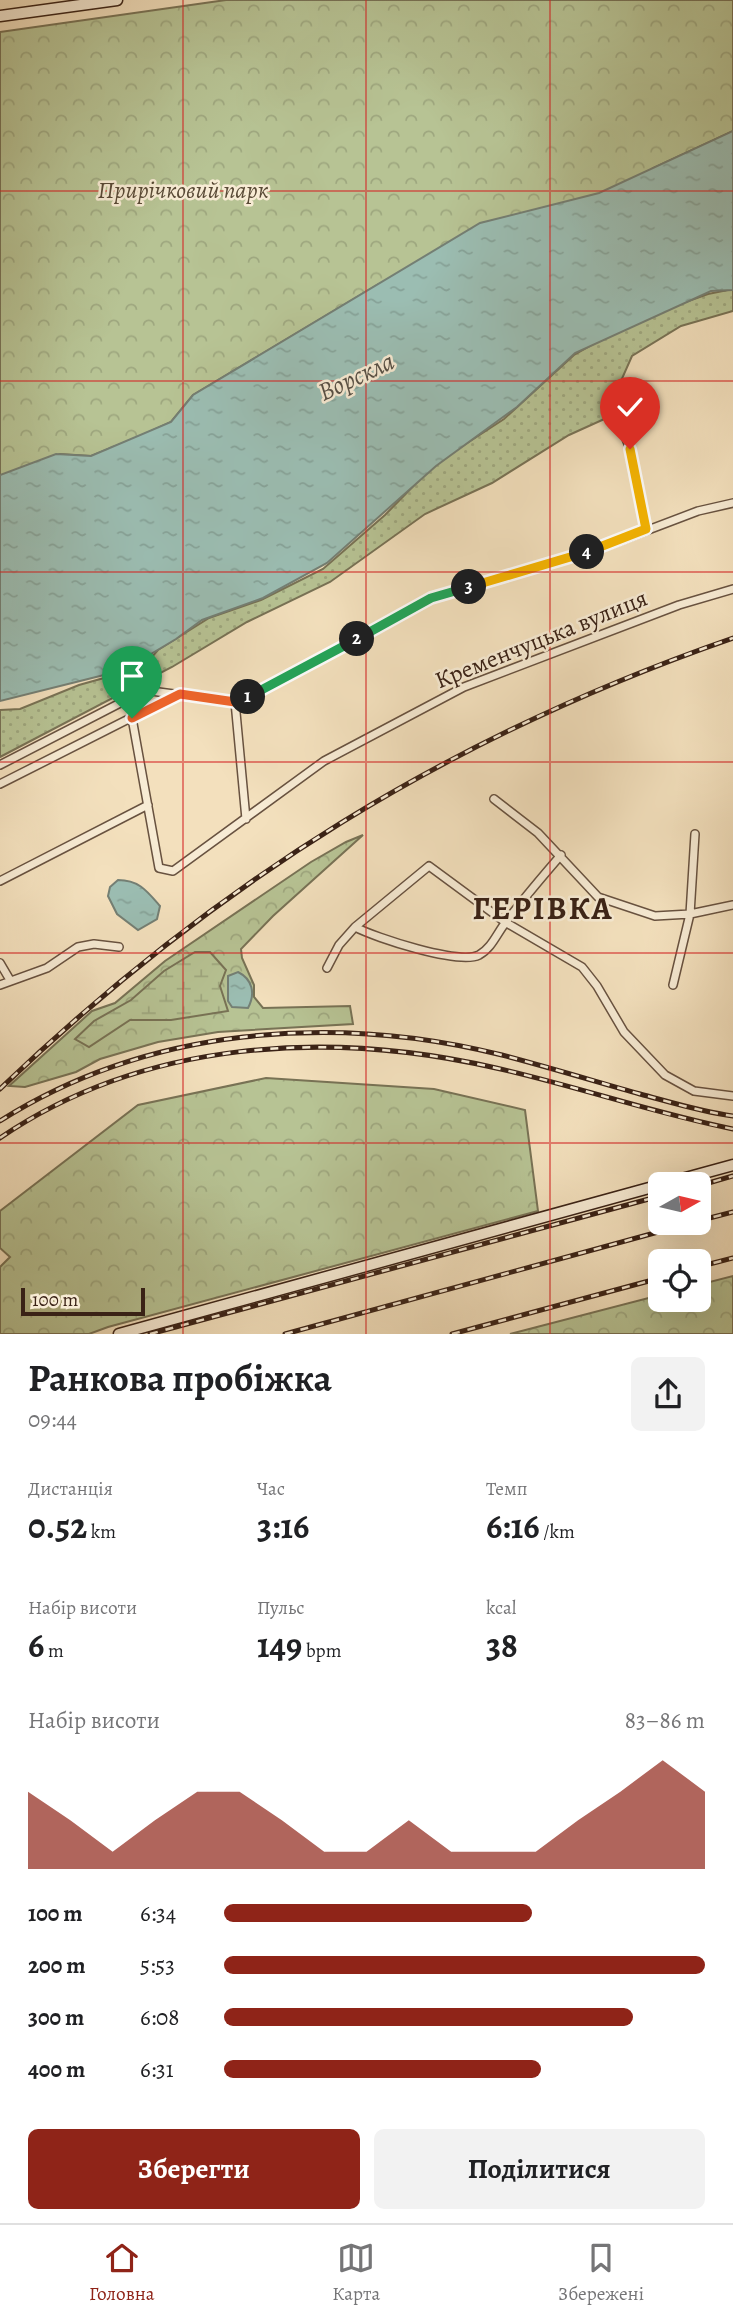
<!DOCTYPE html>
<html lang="uk">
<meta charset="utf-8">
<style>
body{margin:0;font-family:Alegreya,serif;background:#f2f2f2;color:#202124;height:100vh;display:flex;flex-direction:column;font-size:26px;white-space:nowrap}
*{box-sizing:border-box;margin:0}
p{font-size:23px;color:#757577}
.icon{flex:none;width:38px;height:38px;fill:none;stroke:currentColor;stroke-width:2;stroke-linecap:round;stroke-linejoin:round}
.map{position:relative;height:1334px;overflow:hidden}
.drawer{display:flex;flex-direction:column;background:#fff;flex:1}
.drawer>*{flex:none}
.needle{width:46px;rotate:82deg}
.tools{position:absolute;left:648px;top:1172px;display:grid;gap:14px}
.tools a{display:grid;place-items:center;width:63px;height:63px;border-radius:10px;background:#fff;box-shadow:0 7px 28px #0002;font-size:35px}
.scale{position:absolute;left:21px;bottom:18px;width:124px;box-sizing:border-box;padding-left:7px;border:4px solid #3a2216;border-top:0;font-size:19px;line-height:24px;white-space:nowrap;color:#3a2216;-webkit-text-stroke:5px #f7ebd4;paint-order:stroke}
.pin{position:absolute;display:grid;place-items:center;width:60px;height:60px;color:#fff;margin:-72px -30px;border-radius:50% 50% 50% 0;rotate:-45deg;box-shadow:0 0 7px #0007}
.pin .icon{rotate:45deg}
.km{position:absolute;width:35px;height:35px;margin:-18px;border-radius:50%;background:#222;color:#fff;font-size:19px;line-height:35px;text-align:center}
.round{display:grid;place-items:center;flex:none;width:74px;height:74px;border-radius:10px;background:#f2f2f2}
.overview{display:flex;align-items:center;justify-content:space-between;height:119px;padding:0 28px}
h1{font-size:38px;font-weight:700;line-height:52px}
.stats{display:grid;grid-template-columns:repeat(3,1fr);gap:10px;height:119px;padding:7px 28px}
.stats div{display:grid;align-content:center}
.stats b{font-size:35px;font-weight:700}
.stats small{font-size:19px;font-weight:400}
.stats p{font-size:19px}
.chart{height:196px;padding:14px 28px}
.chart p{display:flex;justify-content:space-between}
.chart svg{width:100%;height:126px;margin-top:7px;fill:#8f2418;opacity:.7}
.action{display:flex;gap:14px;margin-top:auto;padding:14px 28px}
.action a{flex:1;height:80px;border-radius:10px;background:#8f2418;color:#fff;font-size:28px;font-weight:700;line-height:80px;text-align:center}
.action a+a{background:#f2f2f2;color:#202124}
ul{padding:0 28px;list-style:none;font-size:23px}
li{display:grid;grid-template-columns:112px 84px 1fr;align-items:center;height:52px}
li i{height:18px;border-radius:9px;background:#8f2418}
.dock{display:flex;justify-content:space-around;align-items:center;height:98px;border-top:2px solid #e0e0e0;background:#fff;font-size:19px;color:#757577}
.dock a{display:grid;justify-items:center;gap:4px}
.dock .current{color:#8f2418}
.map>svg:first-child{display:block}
</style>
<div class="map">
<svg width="733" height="1334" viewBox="0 0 733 1334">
<defs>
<pattern id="grass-dots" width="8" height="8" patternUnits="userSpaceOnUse" patternTransform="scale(1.75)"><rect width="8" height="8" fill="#b7c394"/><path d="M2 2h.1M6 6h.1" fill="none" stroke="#9ea77f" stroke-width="1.8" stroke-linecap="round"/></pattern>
<pattern id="forest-crowns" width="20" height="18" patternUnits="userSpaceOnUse" patternTransform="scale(1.75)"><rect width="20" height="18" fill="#b7c394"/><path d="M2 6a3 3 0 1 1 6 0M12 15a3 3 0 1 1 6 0" fill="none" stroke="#9ea77f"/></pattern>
<pattern id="wetland-marsh" width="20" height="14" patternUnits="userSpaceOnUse" patternTransform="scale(1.75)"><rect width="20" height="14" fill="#b7c394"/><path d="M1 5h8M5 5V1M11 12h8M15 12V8" fill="none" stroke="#9ea77f"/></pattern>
<pattern id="water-ripples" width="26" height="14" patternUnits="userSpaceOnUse" patternTransform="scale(1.75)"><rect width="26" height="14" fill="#9bbdb2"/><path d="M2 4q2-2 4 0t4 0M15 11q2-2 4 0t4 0" fill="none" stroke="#86a298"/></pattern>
</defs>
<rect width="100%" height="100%" fill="#f3e0bd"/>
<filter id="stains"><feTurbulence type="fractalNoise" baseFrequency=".00286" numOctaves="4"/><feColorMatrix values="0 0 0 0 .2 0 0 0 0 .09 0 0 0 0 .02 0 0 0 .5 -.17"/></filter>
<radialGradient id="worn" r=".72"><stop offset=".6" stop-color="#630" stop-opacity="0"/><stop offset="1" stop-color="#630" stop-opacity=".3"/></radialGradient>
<!-- grass -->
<path fill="url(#grass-dots)" stroke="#787255" stroke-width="2" d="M733,289v22l-52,15 -49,30 -12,27 -9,33 -42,19 -77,48 -67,31 -95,68 -83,40 -75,45 -172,90v-47l20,-1 59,-24 64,-18 15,-17 51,-32 52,-18 62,-31 62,-54 50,-51 69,-45 70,-64 64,-36 70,-25z"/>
<!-- forest -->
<path fill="url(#forest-crowns)" stroke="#787255" stroke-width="2" d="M226,0h507v131l-80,37 -26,18 -248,98 -186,111 -22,27 -33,15 -47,19 -31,-2 -60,22v-444z
M363,835l-90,81 -32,33 1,9 12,27v12l9,11 87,-2 3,18 -135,8 -60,10 -58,17 -24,13 -51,15 -16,-1 83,-75 23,-8 50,-42 146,-99 35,-20z
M266,1078l168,11 91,21 13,101 -430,116 -19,7h-89v-67l10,-10 -10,-9v-37l138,-106z
M733,1276v58h-223l150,-39v5h38v-15z"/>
<!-- wetland -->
<path fill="url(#wetland-marsh)" stroke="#787255" stroke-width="2" d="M195,952h15l16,18 -6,16 8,25 -57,9h-41l-41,27 -14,-8 19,-18 37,-21 33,-29z"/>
<!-- water -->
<path fill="url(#water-ripples)" stroke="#747f74" stroke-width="2" d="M733,131v159l-22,1 -136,62 -58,54 -81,59 -109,97 -64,35 -61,22 -26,19 -52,31 -124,31v-226l56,-21 35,2 80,-34 22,-27 287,-172 119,-30z
M118,880c21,0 29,11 42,26l-3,13 -19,11 -21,-16 -9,-18 2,-9z
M238,972c14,7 18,21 10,36l-16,-1 -4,-6v-25z"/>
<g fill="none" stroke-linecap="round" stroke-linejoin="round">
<!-- street casing -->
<g stroke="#685240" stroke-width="10">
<path id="street" d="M618,418l12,31 16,80
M235,702l11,117
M132,718l27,150 14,3 151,-110 140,-74 215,-82 54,-16
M0,765l128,-66 23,-8 84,11 17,-6 179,-98 167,-49 100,-38 35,-8
M0,784l180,-91
M494,799l44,34 60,64 57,19 35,-2 43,-9
M0,881l148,-76
M355,927c21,11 104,38 124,28 13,-7 18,-22 27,-33 17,-23 36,-45 55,-67
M0,963l10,17
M327,968l12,-23 16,-18 74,-61 76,56 77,45 15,19 27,46 41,43 29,16 39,5
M0,985l47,-17 31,-21 16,-3 25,3
M673,985l17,-71 5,-80"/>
</g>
<!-- secondary casing -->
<g stroke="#3a2216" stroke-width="13">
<path id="secondary" d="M0,16l117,-16
M660,1185l73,-20
M119,1334l541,-149"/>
</g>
<!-- street -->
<use href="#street" stroke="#f7ebd4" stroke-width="7"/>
<!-- secondary -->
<use href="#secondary" stroke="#f7ebd4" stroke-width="10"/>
<!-- rail casing -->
<g stroke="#3a2216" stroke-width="5">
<path id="rail" d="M0,1089c216,-207 450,-353 733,-451
M0,1121c148,-94 334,-108 502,-66 46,12 92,26 138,39 30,8 62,18 93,22
M0,1138c145,-99 330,-108 496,-70 80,18 157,45 237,61
M698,1186l35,-10
M698,1221l35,-9
M698,1267l35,-9
M150,1334l510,-138
M285,1334l406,-111
M452,1334l208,-56"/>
</g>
<!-- rail -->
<use href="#rail" stroke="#f7ebd4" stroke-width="2.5" stroke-dasharray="8" stroke-linecap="butt"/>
</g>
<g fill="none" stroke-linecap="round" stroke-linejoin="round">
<!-- split-1 casing -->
<g stroke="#fff" stroke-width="14">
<path id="split-1" d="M132,718l48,-24 55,8 13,-5"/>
</g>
<!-- split-2 casing -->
<g stroke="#fff" stroke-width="14">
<path id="split-2" d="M248,697l109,-58"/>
</g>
<!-- split-3 casing -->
<g stroke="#fff" stroke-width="14">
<path id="split-3" d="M357,639l74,-41 38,-11"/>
</g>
<!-- split-4 casing -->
<g stroke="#fff" stroke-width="14">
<path id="split-4" d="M469,587l118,-35"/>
</g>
<!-- split-5 casing -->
<g stroke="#fff" stroke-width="14">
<path id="split-5" d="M587,552l59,-23 -16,-80"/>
</g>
<!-- split-1 -->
<use href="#split-1" stroke="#f0652b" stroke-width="9"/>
<!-- split-2 -->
<use href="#split-2" stroke="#22a559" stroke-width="9"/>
<!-- split-3 -->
<use href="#split-3" stroke="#22a559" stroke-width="9"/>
<!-- split-4 -->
<use href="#split-4" stroke="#f5b400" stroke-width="9"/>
<!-- split-5 -->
<use href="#split-5" stroke="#f5b400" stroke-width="9"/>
</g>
<!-- grid -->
<path fill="none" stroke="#d62828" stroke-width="2" stroke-opacity="0.55" d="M183,0v1334M366,0v1334M550,0v1334M0,191h733M0,381h733M0,572h733M0,762h733M0,953h733M0,1143h733"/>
<g text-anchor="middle" stroke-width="5" stroke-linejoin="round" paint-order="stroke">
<!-- park labels -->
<g font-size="24" font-style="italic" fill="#594a36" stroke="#f7ebd4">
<text x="183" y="198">Прирічковий парк</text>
</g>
<!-- street labels -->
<g font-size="24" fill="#3a2216" stroke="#f7ebd4">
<text transform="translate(541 639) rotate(-22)" y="8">Кременчуцька вулиця</text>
</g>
<!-- water labels -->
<g font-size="26" font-style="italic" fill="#575045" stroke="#f7ebd4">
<text transform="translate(356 376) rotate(-25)" y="9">Ворскла</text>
</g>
<!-- district labels -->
<g font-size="32" font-weight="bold" letter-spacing="2" fill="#3a2216" stroke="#f7ebd4">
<text x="543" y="919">ГЕРІВКА</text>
</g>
</g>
<rect width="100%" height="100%" filter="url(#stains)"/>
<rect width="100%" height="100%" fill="url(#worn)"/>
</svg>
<div class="tools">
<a><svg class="needle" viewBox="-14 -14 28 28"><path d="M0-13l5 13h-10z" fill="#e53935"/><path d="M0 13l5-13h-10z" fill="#757577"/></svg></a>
<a><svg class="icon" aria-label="locate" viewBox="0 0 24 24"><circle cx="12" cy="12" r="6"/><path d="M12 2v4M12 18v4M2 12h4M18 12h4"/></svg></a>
</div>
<div class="scale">100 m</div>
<div class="pin" style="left:132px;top:718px;background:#1e9e55"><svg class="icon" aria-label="arrive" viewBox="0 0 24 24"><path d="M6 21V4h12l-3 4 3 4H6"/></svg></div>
<div class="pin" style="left:630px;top:449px;background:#d93025"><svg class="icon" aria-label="check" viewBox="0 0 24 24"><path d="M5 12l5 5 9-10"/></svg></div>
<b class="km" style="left:248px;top:697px">1</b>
<b class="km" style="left:357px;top:639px">2</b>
<b class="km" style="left:469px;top:587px">3</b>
<b class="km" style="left:587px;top:552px">4</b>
</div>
<section class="drawer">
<div class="overview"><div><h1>Ранкова пробіжка</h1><p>09:44</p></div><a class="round"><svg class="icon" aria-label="share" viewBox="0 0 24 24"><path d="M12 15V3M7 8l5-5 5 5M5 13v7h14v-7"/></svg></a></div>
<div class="stats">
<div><p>Дистанція</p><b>0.52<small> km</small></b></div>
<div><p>Час</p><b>3:16</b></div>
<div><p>Темп</p><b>6:16<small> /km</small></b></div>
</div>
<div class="stats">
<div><p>Набір висоти</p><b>6<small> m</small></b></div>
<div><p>Пульс</p><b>149<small> bpm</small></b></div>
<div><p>kcal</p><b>38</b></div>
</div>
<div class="chart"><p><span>Набір висоти</span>83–86 m</p>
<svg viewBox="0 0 160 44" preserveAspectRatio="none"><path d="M0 44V17L10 27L20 38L30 27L40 17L50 17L60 27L70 38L80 38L90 27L100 38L110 38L120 38L130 27L140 17L150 6L160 17V44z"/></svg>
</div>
<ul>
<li><b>100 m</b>6:34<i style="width:64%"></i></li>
<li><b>200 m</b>5:53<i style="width:100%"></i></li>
<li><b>300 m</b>6:08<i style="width:85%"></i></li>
<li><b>400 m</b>6:31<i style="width:66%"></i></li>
</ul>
<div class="action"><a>Зберегти</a><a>Поділитися</a></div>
</section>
<nav class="dock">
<a class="current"><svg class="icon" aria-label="home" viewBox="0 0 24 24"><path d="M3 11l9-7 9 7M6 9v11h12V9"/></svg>Головна</a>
<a><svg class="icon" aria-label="map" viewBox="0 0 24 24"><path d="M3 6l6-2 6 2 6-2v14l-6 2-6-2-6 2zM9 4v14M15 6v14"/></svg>Карта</a>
<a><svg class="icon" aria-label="saved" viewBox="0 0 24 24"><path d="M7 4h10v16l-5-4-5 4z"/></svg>Збережені</a>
</nav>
